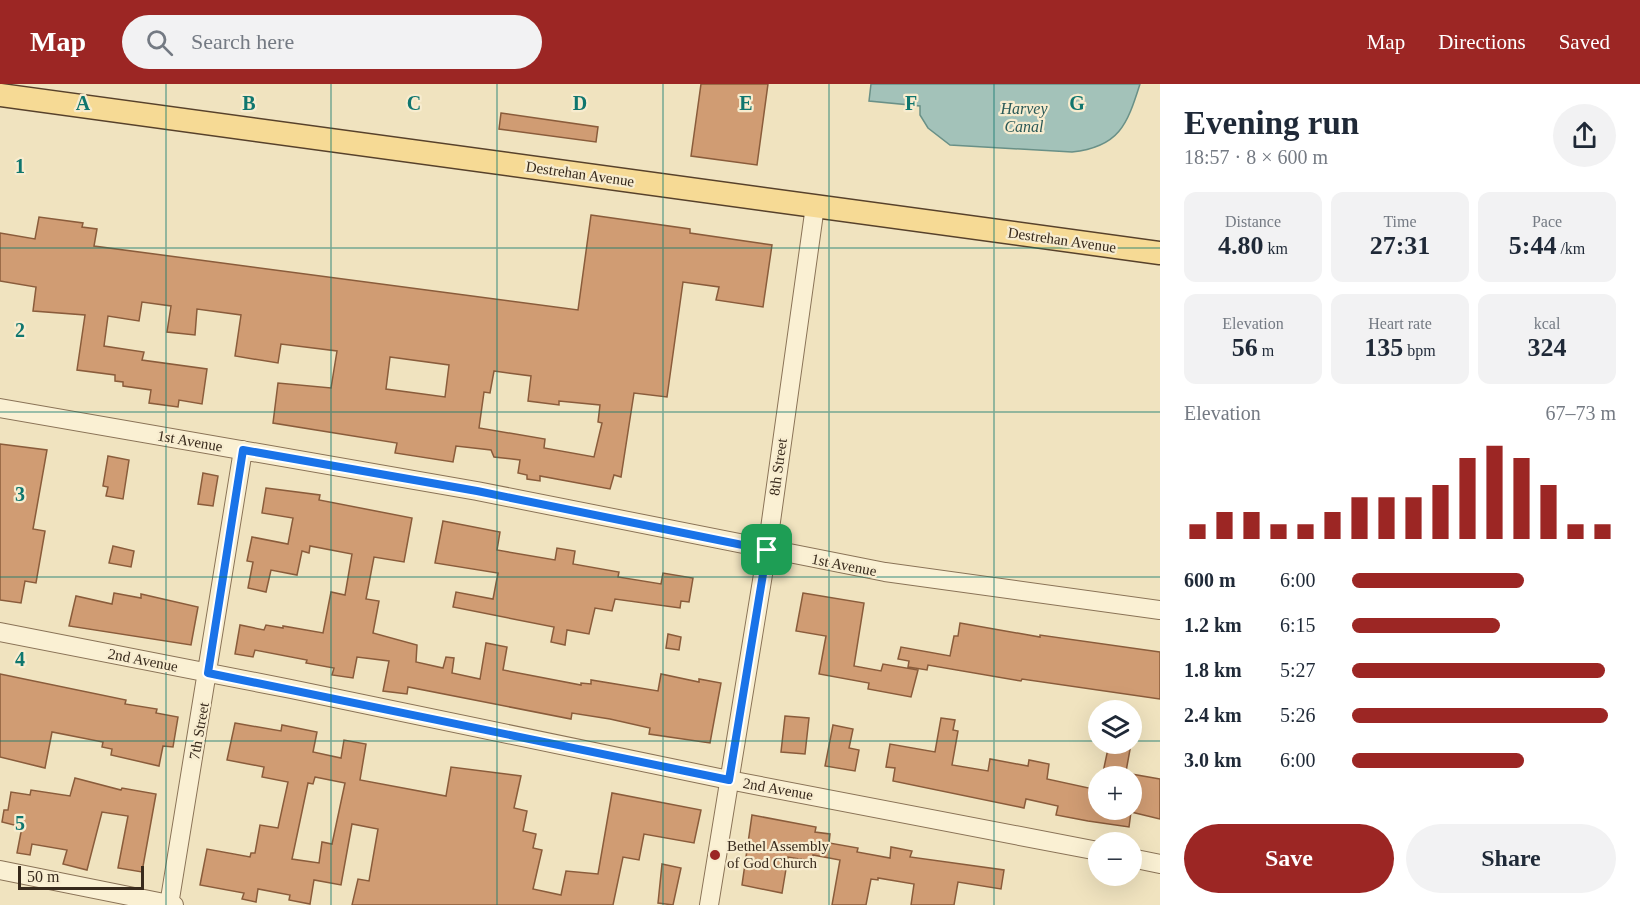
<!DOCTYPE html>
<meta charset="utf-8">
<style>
body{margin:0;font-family:Georgia,serif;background:#f2f2f3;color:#1f2937;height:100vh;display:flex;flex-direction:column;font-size:22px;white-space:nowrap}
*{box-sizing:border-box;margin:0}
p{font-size:20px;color:#747a83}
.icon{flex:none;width:33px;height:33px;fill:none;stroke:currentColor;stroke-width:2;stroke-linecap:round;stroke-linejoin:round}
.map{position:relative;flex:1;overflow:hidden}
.details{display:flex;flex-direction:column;background:#fff;width:480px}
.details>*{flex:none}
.controls{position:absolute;left:1088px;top:616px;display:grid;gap:12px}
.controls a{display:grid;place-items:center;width:54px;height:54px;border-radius:50%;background:#fff;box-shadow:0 6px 24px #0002;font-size:30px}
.scale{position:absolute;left:18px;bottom:15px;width:126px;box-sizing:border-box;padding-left:6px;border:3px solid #382a1c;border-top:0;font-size:16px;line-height:21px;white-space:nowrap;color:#382a1c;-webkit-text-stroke:4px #f7eccf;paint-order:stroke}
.pin{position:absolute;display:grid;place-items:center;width:51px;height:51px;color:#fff;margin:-26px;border-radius:12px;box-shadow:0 3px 9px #0006}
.round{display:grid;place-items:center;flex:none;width:63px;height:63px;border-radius:32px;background:#f2f2f3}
.overview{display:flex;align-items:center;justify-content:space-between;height:102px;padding:0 24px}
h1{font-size:33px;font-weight:700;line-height:45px}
.stats{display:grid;grid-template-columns:repeat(3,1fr);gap:9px;height:102px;padding:6px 24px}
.stats div{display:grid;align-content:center;border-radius:12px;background:#f2f2f3;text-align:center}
.stats b{font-size:26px;font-weight:700}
.stats small{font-size:16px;font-weight:400}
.stats p{font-size:16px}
.chart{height:168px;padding:12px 24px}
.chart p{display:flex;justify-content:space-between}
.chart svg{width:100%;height:108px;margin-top:6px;stroke:#9c2624;stroke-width:6}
.cta{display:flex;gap:12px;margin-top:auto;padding:12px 24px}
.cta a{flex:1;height:69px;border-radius:36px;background:#9c2624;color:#fff;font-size:24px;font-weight:700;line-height:69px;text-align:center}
.cta a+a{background:#f2f2f3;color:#1f2937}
ul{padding:0 24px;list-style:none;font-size:20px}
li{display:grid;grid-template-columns:96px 72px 1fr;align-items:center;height:45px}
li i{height:15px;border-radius:8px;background:#9c2624}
header{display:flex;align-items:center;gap:36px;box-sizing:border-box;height:84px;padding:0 30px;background:#9c2624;color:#fff}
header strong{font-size:28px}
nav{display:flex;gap:33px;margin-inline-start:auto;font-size:21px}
.search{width:420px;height:54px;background:#f2f2f3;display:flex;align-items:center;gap:15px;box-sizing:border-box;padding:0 21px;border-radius:33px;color:#747a83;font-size:22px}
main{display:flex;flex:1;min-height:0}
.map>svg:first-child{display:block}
</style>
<header>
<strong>Map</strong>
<div class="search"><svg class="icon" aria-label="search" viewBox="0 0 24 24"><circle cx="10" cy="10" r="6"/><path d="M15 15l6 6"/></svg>Search here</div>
<nav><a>Map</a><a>Directions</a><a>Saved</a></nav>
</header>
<main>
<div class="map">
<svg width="1160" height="821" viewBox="0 0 1160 821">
<rect width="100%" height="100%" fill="#f0e3bf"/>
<!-- water -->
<path fill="#a3c2b9" stroke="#699087" stroke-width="1.5" d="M871,0h269c-13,41 -21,63 -68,68l-122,-7 -22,-17 -8,-13v-9l-51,-5z"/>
<!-- building -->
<path fill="#d09c73" stroke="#8a5c3b" stroke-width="1.5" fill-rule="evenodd" d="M701,0h67l-11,81 -66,-9z
M501,29l97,14 -2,15 -97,-13z
M591,131l99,14v4l82,12 -9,62 -47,-7 3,-13 -36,-5 -16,115 -33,-4 -13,84 -7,-2 -4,14 -70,-13v5l-13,-2v-4l-9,-2 2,-13 -26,-3 -3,-7 -35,-4 -3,16 -58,-9 2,-10 -124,-20 5,-40 53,5 6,-37 -56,-7 -3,19 -43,-7 6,-41 -44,-6 -2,26 -28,-3 4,-26 -29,-4 -3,19 -31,-5 -4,30 40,6 -2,8 65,9 -5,35 -23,-4 -1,7 -29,-4 2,-13 -28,-4v-4l-8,-1v-6l-38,-5 8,-55 -52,-4 3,-24 -36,-6v-48l35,6 4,-22 44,6 -1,4 15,2 -3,17 484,64zM390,273l59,8 -4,32 -59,-8zM494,287l37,5 -3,25 31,4v-4l41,4 -2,17 4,1 -8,34 -50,-9 1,-9 -66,-11 5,-36 6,1z
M0,360l47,6 -14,79 12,2 -9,52 -11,-2 -4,22 -21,-3z
M108,372l21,4 -6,39 -17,-3 2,-9 -5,-1z
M203,389l15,3 -5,30 -15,-2z
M266,404l54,7 -1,5 93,18 -8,44 -30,-5 -8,42 13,2 -6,32 44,12 -1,17 27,6 3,-11 8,1 -2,15 28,6 6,-36 21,4 -4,23 78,15v-2l10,1v-4l67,11 3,-17 38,8v-3l22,4 -11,60 -61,-9 1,-6 -40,-9 -38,-6 -1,6 -163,-32 -1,7 -24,-3 6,-30 -32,-4 -4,21 -21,-3 2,-7 -28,-5 1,-3 -52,-10 -2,7 -18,-3 5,-29 24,5 2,-5 17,3v-2l40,7 8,-41 14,3 7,-41 -42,-8 -1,7 -7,-2 -5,24 -26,-5 -5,22 -18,-4 5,-26 -6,-1 5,-24 36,7 5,-26 -31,-5z
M443,437l57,11 -3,18 58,10 2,-12 18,3 -2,13 46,8 -1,5 43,7 2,-11 30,5 -4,24 -8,-1 -1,7 -65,-9 -3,12 -17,-3 -6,26 -22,-4 -2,15 -14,-3 3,-15 -101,-20 3,-15 37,7 5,-26 -63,-10z
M113,462l21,5 -3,16 -22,-4z
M114,509l27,5v-4l57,13 -7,38 -122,-19 7,-30 36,8z
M803,509l61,10 -10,63 27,5 2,-7 35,6 -7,27 -43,-8 1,-6 -50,-9 7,-38 -30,-5z
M960,539l80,14v-2l120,17v47l-138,-20 -1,2 -93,-16 -1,5 -19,-3 1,-6 -11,-2 3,-12 49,9 4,-20h4z
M668,550l13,3 -2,13 -13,-2z
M0,590l126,26 -1,4 32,5 -1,4 22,4 -5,30 -10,-1 -4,20 -48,-11 1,-6 -10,-2 1,-5 -51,-10 -7,36 -45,-11z
M785,632l24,2 -4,36 -24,-2z
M941,634l14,2 -2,10 5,1 -6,34 36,6 2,-12 38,7 1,-6 20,4 -2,15 51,11v20h33v-36l29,5v40l-29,-7 -2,15 -41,-6 -32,-6 2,-9 -32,-7 -2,9 -131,-27 2,-13 -9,-1 4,-23 45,8z
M235,639l46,8 1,-6 35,7 -4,20 28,6 3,-18 22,4 -6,36 86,16 5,-29 70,9 -7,32 13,3 -4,20 13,3 -3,14 9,2 -9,39 28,6 5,-24 32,3 14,-81 89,17 -7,33 -50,-9 -5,26 -16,-3 -10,48h-261l6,-26 11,2 9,-52 -26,-5 -11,61 -27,-5 -4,24 -21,-4 1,-5 -32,-6 -2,13 -14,-3 2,-6 -44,-8 7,-36 43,8 1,-4h4l5,-28 18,3 10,-46 -26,-5 2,-10 -37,-7zM315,693l30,6 -13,61 -10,-2 -3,21 -27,-4 16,-76 5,1z
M833,641l20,4 -4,19 10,2 -4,21 -30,-5z
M1109,660h22l-6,33h-23z
M75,694l46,12 1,-2 34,6 -14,78 -24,-4 10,-52 -26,-4 -15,58 -24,-6 4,-14 -35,-6 -2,11 -13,-2 5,-26 -20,-5 2,-12h4l3,-18 19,3 1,-5 39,6z
M752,731l64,12 -1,5 15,2 -1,9 29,5 -1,4 33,6 1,-11 21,4 -2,6 94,13 -3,19 -43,-7 -4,23h-43l3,-21 -36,-6v2l-7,-1 -5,26h-34l8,-45 -27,-5 -1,6 -24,-4 -6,36 -40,-8z
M662,780l19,4 -8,37 -15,-2z"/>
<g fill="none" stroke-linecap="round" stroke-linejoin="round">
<!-- minor casing -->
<g stroke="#8a7357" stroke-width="20">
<path id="minor" d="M0,324l477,83 408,81 275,38
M0,548l291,57 438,91 369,71
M1131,774l29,6
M0,786l174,35
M169,821l74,-455
M709,821l58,-355 48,-344"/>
</g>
<!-- major casing -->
<g stroke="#57412b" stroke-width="25">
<path id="major" d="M0,11l1160,158"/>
</g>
<!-- minor -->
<use href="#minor" stroke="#faf0d3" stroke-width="18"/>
<!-- major -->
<use href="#major" stroke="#f6da95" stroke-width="22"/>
</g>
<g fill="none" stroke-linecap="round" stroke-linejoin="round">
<!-- route casing -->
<g stroke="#fff" stroke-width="12">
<path id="route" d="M243,366l234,41 290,59 -38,230 -521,-107z"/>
</g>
<!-- route -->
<use href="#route" stroke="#1a73e8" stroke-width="8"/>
</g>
<!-- grid -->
<path fill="none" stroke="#0f766e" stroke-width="1.5" stroke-opacity="0.55" d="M166,0v821M331,0v821M497,0v821M663,0v821M829,0v821M994,0v821M0,164h1160M0,328h1160M0,493h1160M0,657h1098M1131,657h29"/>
<!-- markers -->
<circle fill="#9c2624" stroke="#f7eccf" stroke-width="2" cx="715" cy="771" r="6"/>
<g text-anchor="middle" stroke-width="4.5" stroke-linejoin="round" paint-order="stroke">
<!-- street labels -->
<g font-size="15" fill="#382a1c" stroke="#f7eccf">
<text transform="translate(580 90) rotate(8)" y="5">Destrehan Avenue</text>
<text transform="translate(1062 156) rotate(8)" y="5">Destrehan Avenue</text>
<text transform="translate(190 357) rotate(10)" y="5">1st Avenue</text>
<text transform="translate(778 383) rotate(-82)" y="5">8th Street</text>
<text transform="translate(844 481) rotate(11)" y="5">1st Avenue</text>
<text transform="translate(143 576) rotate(11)" y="5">2nd Avenue</text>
<text transform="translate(199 647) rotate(-80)" y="5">7th Street</text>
<text transform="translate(778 705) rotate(10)" y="5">2nd Avenue</text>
</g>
<!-- poi labels -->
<g font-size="15" fill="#382a1c" stroke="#f7eccf" text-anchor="start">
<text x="727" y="767">Bethel Assembly<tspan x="727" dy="17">of God Church</tspan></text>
</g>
<!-- water labels -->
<g font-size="16" font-style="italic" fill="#2a5957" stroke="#f7eccf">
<text x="1024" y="30">Harvey<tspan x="1024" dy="18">Canal</tspan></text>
</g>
</g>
<g font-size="20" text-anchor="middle" font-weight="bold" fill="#0f766e" stroke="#f7eccf" stroke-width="4.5" stroke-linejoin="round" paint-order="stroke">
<text x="83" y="26">A</text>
<text x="249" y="26">B</text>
<text x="414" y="26">C</text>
<text x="580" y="26">D</text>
<text x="746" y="26">E</text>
<text x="911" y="26">F</text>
<text x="1077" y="26">G</text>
<text x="20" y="89">1</text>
<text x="20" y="253">2</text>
<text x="20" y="417">3</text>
<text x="20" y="582">4</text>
<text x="20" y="746">5</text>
</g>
</svg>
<div class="controls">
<a><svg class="icon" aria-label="layers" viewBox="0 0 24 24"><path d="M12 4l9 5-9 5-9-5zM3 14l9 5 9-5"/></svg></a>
<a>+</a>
<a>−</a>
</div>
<div class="scale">50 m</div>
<div class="pin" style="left:767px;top:466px;background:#1e9e55"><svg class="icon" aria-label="arrive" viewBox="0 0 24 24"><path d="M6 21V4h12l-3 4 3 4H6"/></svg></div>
</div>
<section class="details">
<div class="overview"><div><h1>Evening run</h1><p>18:57 · 8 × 600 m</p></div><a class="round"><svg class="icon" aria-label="share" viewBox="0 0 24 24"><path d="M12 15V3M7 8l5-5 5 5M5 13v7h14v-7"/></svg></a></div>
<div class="stats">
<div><p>Distance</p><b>4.80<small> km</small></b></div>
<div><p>Time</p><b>27:31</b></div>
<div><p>Pace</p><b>5:44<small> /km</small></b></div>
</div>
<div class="stats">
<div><p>Elevation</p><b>56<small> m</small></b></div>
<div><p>Heart rate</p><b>135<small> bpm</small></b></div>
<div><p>kcal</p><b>324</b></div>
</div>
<div class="chart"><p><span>Elevation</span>67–73 m</p>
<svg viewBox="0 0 160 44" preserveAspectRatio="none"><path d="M5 44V38M15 44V33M25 44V33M35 44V38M45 44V38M55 44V33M65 44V27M75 44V27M85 44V27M95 44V22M105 44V11M115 44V6M125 44V11M135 44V22M145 44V38M155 44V38"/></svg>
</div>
<ul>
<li><b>600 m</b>6:00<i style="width:65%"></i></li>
<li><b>1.2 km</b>6:15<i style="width:56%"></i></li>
<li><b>1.8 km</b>5:27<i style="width:96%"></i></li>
<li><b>2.4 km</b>5:26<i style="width:97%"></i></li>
<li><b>3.0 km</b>6:00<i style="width:65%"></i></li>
</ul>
<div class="cta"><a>Save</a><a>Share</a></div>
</section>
</main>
